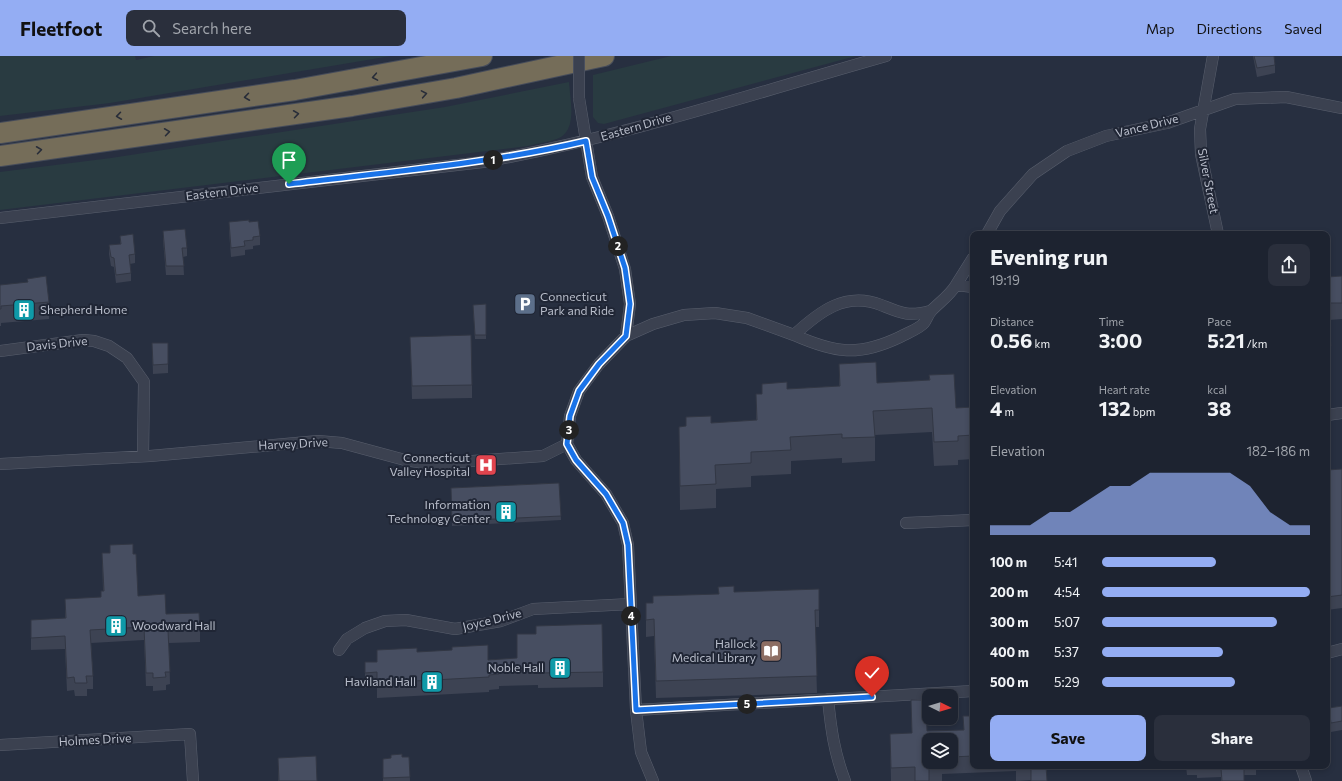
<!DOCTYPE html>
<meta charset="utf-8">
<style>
body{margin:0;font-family:Commissioner,sans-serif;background:#2a2f3c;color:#f1f3f6;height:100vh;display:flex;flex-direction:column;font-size:15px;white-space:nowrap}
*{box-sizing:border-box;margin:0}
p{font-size:13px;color:#a0a4ab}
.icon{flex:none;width:22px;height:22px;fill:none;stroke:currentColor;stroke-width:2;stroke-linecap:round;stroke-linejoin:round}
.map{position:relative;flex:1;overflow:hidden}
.details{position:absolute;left:970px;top:175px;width:360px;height:538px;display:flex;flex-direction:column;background:#1d2330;border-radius:8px;box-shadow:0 2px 6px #0003,0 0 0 1px #3b404c}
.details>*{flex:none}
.needle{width:26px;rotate:95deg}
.fabs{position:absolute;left:922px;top:633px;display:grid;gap:8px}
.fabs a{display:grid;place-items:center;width:36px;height:36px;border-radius:8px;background:#1d2330;box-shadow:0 2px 6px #0003,0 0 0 1px #3b404c;font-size:20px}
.pin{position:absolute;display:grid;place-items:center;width:34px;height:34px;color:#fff;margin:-41px -17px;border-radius:50% 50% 50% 0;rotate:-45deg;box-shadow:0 0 4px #0007}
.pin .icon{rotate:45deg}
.km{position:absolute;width:20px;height:20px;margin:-10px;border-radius:50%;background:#222;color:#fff;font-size:11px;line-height:20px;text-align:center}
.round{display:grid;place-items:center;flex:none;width:42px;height:42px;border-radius:8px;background:#2a2f3c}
.overview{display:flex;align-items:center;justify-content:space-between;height:68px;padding:0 20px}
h1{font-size:22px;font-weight:700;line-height:30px}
.metrics{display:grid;grid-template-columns:repeat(3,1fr);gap:6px;height:68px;padding:4px 20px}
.metrics div{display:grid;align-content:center}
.metrics b{font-size:20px;font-weight:700}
.metrics small{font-size:11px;font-weight:400}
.metrics p{font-size:11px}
.chart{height:112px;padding:8px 20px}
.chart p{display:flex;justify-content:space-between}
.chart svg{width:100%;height:72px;margin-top:4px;fill:#94adf3;opacity:.7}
.action{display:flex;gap:8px;margin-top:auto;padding:8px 20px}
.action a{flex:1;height:46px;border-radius:8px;background:#94adf3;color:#111;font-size:16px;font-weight:700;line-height:46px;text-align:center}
.action a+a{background:#2a2f3c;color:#f1f3f6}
ul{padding:0 20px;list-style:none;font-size:13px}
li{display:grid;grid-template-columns:64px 48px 1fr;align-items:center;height:30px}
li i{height:10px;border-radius:5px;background:#94adf3}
header{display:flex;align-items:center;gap:24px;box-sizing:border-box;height:56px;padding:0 20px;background:#94adf3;color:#111}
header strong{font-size:19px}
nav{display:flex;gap:22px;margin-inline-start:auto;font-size:14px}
.search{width:280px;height:36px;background:#2a2f3c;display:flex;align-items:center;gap:10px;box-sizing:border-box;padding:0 14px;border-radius:8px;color:#a0a4ab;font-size:15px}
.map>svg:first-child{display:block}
</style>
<header>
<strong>Fleetfoot</strong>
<div class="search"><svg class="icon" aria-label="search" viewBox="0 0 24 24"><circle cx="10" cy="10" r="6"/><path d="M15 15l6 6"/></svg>Search here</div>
<nav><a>Map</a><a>Directions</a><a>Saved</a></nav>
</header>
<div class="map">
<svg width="1342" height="725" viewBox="0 0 1342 725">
<rect width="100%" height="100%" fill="#272f40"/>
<!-- green -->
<path fill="#293b41" d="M0,0h135l1,4 18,-4h237l-281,47 -110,13z
M671,0h185l-252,68 -6,-1 -5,-6v-42z
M569,26c1,16 8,45 -8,55 -9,5 -23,6 -33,9l-528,64v-38l111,-14 334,-51z"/>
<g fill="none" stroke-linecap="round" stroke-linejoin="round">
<!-- street casing -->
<g stroke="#595f6d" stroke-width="12">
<path id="street" d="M1213,0l-13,73 1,25 17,80
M579,42l13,79 16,39 17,53 5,35 -4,32
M0,162l483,-56c136,-24 269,-68 403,-106
M987,178l13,-23 33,-37 34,-23 39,-15 61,-13 68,-24 51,-2 56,11
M956,229l17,-27
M794,279c41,18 64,22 106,2 7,-4 19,-8 24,-14 3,-4 4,-9 8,-13 8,-8 18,-15 24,-25l17,2
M0,295l83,-11 11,1 15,5 18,12 17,24 -1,74
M1327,359l15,-2
M567,388l9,16 30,34 17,29 5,22 8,165 5,42 12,29
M0,408l150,-8 168,-15 24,2 63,17 26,4 112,-8 24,-12 3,-28 9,-25 20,-27 27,-28 27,-12 31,-9 31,-2 32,5 47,17c25,-23 51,-44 87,-30 20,8 27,12 49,6
M906,467l67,-3
M339,594l8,-11 18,-11 20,-7 21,-1 49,9 46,-8 32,-12 98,-5
M1327,597l15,-4
M828,643c3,30 6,53 17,82
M636,654l337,-19
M0,689l190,-11 3,47
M1301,710l5,15"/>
</g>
<!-- highway casing -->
<g stroke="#464c5a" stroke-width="22">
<path id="highway" d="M0,77l295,-43 187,-34
M0,100l352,-50 104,-18 148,-32"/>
</g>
<!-- street -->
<use href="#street" stroke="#3b4150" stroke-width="11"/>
<!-- highway -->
<use href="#highway" stroke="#756d59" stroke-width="20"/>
<!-- street-bridge casing -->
<g stroke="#595f6d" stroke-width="12" stroke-linecap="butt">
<path id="street-bridge" d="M579,0v42"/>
</g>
<!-- street-bridge -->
<use href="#street-bridge" stroke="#3b4150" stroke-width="11"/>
</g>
<!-- wall -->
<path fill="#3d4353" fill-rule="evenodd" d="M1253,0h21l1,9v8l-18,4z
M229,166h20l11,14v9l-7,1v3l-8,1v5l-14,2 -2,-26z
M163,175l24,17v8l-4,1 1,18h-18l-3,-35z
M120,180l15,18v9l-5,1 1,9v8l-15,2 -2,-16 -3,-1 -2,-12v-9l11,-1z
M1342,220v43l-13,1 2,26v17h-4v-86z
M0,229l49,17v17l-48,4v3h-1z
M486,248v35h-11l-2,-30z
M410,281l62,48v13l-60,1z
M152,287h16v30l-15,1z
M839,308l38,19 52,-3v-5l27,33 17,7v44l-15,1v5l-24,1 -2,-34 -57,3v26l-33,2v-5l-51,3v13l-40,2v11l-35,2v19l-36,2 -1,-83 7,-1v-9l25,6 45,-3v-26h6v-10l25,5 52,-3z
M1342,413v139l-15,2v-140z
M559,427l2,37 -109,6 -1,-38z
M110,489l23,9 5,42 28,18 34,15v13l-31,1 1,41 -4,1v5l-13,1v-5h-7l-2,-46 -53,3 2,33v13h-6v7h-12l-1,-6 -7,1 -2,-42 -34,1v-30l34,-1v-20l36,-1v-7h2l-1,-38h8z
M734,536l85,18v17h-4l2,66 -161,5 -2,-62 -8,1v-34h7z
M452,591l36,13 29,-2 86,14v15l-65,1v-3l-39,1v3l-10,1v2l-112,6v-11l-12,1v-26h12v-12l40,2 35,-1z
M911,644l16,31 36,-1 10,-14v50h97v4h-23v11h-16v-1l-15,1v-10l-74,3v7h-51l-1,-47 22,-1zM951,684v22h-22z
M1342,650v24l-11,2 -2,-15v-9z
M409,701l1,24h-27v-22z
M278,702l39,23h-39z
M1186,710h70v9h-12v6h-23v-4l-24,1v-3h-10z"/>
<!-- building -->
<path fill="#474e61" stroke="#323744" d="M1254,0h20l1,9 -18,3z
M249,164v2l9,-1 2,15 -7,1v3l-9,1 1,5 -14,2 -2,-26z
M185,173l2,19h-5l2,18h-18l-3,-35z
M133,178l2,20 -6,1 2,18 -15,2 -2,-17 -3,-1 -2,-12 12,-1 -1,-8z
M46,220l3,26 -48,4v3h-1v-24l28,-3 -1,-3z
M1342,220v27h-15v-26z
M486,248v31h-11l-2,-30z
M1327,250l4,40h-4z
M471,279l1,50 -60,1 -2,-49z
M152,287h16v21l-15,1z
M876,306l1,21 53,-3 -1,-5 25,-1 2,34 17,-1v28l-15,1v5l-24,1 -2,-34 -59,3 2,26 -33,1v-4l-52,3 1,13 -40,2v11l-36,2 1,19 -36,2 -1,-59 7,-1v-9l25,-1v7l46,-3 -1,-26h6v-10l25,-2v7l53,-3 -1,-22z
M1342,413v126l-15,2v-127z
M559,427l2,33 -109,5 -1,-33z
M133,488v10h3l2,42 27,-2 1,20 33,-1 1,16 -32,2 2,41h-5l1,5 -13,1v-5h-7l-2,-46 -54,3 3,46h-7l1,7h-12l-1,-6 -7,1 -2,-42 -34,2v-18l35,-2 -1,-19 36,-2v-6h3l-2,-38h8v-8z
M734,530v6l85,-3v21h-4l2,66 -161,5 -2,-62 -8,1v-17h7v-7l66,-2 -1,-7z
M602,568l1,48 -65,1v-3l-39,1v3l-10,1v2l-112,6v-11l-12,1v-11h12v-12l40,-2v4l35,-2v-3l36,-2v15l29,-2v-24h19v-8z
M911,644h15l1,31 37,-1 -1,-14h10v40l-22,1v-17h-22v22h13v5h-13v14h-14v-14l-24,1 -1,-34 22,-1z
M1342,650v15l-11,2 -2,-15z
M402,698v3h7l1,20 -27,1v-19l8,-1v-3z
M316,700l1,25h-38l-1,-23z
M1031,710h15l1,15h-16z
M1187,710h65h-8v15h-22l-1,-13 -24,1v-3l-10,1z"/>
<!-- one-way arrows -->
<defs><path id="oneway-chevron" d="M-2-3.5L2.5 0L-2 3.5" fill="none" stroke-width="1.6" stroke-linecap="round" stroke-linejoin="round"/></defs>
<g stroke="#282d39">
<use href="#oneway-chevron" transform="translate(375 21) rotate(170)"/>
<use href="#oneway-chevron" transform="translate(424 38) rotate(-10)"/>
<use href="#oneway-chevron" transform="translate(247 41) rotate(172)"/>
<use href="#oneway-chevron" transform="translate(296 58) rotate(-8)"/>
<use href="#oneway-chevron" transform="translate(119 60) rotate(172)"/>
<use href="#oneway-chevron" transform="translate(167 76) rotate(-8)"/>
<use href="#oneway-chevron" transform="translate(39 94) rotate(-8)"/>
</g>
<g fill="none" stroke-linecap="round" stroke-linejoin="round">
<!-- route casing -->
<g stroke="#fff" stroke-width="8">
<path id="route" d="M289,128c99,-12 199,-20 297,-43l6,36 16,39 17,52 5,36 -4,32 -27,28 -20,27 -9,25 -3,28 9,16 30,34 17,29 5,22 8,165 236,-13"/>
</g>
<!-- route -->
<use href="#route" stroke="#1a73e8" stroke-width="5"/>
</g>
<!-- icons -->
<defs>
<g id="parking-square" transform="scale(1.15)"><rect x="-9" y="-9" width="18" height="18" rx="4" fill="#5c6f8a" stroke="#202635"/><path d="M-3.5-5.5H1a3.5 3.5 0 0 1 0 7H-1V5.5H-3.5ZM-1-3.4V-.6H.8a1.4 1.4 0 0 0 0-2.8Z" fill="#fff"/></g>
<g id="building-square" transform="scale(1.15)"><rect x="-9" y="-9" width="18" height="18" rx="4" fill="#0f9aa8" stroke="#202635"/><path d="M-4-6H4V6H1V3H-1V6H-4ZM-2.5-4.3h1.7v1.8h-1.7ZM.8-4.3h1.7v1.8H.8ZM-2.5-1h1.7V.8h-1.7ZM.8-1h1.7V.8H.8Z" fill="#fff"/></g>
<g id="hospital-square" transform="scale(1.15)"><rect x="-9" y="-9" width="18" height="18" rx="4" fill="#e0444e" stroke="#202635"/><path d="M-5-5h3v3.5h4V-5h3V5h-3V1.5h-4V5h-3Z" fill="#fff"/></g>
<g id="library-square" transform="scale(1.15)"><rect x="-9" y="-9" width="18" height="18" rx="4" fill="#8d6e63" stroke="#202635"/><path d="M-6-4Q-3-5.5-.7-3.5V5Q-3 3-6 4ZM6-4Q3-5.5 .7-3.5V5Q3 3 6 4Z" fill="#fff"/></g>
</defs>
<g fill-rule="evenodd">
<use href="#parking-square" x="525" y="248"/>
<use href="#building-square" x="24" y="254"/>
<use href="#hospital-square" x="486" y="409"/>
<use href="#building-square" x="506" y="456"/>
<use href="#building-square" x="116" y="570"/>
<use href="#library-square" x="771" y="595"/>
<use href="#building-square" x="560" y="612"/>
<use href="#building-square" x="432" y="626"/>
</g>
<g text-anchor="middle" stroke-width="4" stroke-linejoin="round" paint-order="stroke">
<!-- street labels -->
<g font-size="12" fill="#b8bdca" stroke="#202635">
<text transform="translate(1147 70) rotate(-14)" y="4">Vance Drive</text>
<text transform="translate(636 71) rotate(-16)" y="4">Eastern Drive</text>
<text transform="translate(1208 125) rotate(79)" y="4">Silver Street</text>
<text transform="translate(222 136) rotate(-7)" y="4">Eastern Drive</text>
<text transform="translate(57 288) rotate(-6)" y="4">Davis Drive</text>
<text transform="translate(293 388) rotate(-3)" y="4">Harvey Drive</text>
<text transform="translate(492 564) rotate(-14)" y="4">Joyce Drive</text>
<text transform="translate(95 684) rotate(-3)" y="4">Holmes Drive</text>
</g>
<!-- poi labels -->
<g font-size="12" fill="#b8bdca" stroke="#202635" text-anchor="end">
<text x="540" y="245" text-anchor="start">Connecticut<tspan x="540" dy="14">Park and Ride</tspan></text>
<text x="40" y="258" text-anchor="start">Shepherd Home</text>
<text x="470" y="406">Connecticut<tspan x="470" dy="14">Valley Hospital</tspan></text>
<text x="490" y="453">Information<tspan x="490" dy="14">Technology Center</tspan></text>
<text x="132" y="574" text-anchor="start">Woodward Hall</text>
<text x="756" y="592">Hallock<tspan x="756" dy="14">Medical Library</tspan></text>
<text x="544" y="616">Noble Hall</text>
<text x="416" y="630">Haviland Hall</text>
</g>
</g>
</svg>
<div class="fabs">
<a><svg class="needle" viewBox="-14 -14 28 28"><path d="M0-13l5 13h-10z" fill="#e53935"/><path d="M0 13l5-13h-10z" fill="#a0a4ab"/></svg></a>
<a><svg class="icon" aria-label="layers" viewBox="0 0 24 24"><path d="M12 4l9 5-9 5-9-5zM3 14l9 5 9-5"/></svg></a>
</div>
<div class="pin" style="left:289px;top:128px;background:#1e9e55"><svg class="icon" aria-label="arrive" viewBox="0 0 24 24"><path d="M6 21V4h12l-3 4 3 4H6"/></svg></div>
<div class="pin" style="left:872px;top:641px;background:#d93025"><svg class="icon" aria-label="check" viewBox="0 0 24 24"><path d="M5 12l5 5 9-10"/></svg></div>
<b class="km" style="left:493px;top:104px">1</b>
<b class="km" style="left:618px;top:190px">2</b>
<b class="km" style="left:569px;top:374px">3</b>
<b class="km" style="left:631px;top:560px">4</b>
<b class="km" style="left:747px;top:648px">5</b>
<section class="details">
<div class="overview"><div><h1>Evening run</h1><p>19:19</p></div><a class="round"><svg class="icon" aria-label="share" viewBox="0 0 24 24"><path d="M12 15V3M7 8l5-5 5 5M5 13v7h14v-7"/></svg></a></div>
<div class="metrics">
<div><p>Distance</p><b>0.56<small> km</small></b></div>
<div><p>Time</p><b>3:00</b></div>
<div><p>Pace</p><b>5:21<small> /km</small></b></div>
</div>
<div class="metrics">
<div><p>Elevation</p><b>4<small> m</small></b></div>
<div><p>Heart rate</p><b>132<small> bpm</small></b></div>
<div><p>kcal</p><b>38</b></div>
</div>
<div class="chart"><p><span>Elevation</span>182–186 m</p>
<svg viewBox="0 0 160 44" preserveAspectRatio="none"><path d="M0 44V38L10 38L20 38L30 30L40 30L50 22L60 14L70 14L80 6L90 6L100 6L110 6L120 6L130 14L140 30L150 38L160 38V44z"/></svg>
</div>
<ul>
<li><b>100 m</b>5:41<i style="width:55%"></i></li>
<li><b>200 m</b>4:54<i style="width:100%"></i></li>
<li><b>300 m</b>5:07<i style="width:84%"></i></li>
<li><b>400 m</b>5:37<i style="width:58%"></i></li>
<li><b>500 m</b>5:29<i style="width:64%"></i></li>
</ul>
<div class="action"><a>Save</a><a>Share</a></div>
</section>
</div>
